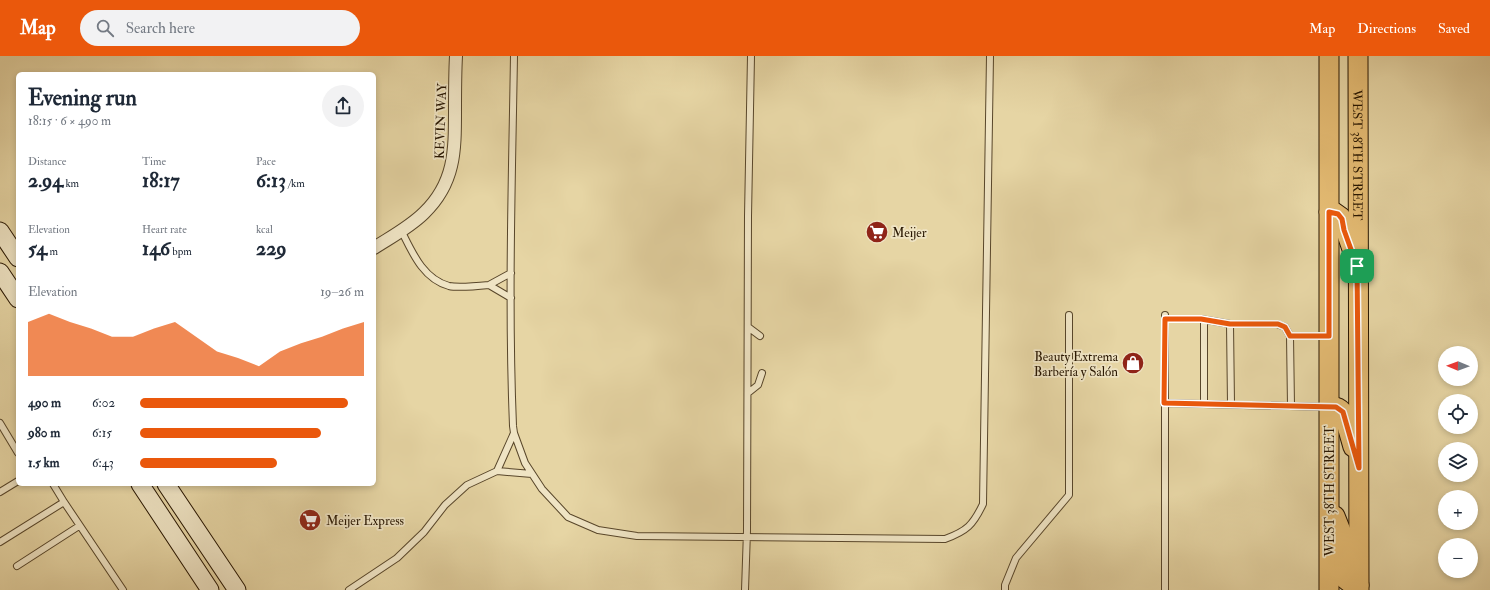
<!DOCTYPE html>
<meta charset="utf-8">
<style>
body{margin:0;font-family:"IM FELL Double Pica",serif;background:#f2f2f3;color:#1f2937;height:100vh;display:flex;flex-direction:column;font-size:15px;white-space:nowrap}
*{box-sizing:border-box;margin:0}
p{font-size:13px;color:#747a83}
.icon{flex:none;width:22px;height:22px;fill:none;stroke:currentColor;stroke-width:2;stroke-linecap:round;stroke-linejoin:round}
.map{position:relative;flex:1;overflow:hidden}
.side{position:absolute;left:16px;top:16px;width:360px;height:414px;display:flex;flex-direction:column;background:#fff;border-radius:6px;box-shadow:0 2px 6px #0003}
.side>*{flex:none}
.needle{width:26px;rotate:271deg}
.fabs{position:absolute;left:1438px;top:290px;display:grid;gap:8px}
.fabs a{display:grid;place-items:center;width:40px;height:40px;border-radius:50%;background:#fff;box-shadow:0 2px 6px #0003;font-size:20px}
.pin{position:absolute;display:grid;place-items:center;width:34px;height:34px;color:#fff;margin:-17px;border-radius:8px;box-shadow:0 2px 6px #0006}
.round{display:grid;place-items:center;flex:none;width:42px;height:42px;border-radius:21px;background:#f2f2f3}
.head{display:flex;align-items:center;justify-content:space-between;height:68px;padding:0 12px}
h1{font-size:22px;font-weight:700;line-height:30px}
.figures{display:grid;grid-template-columns:repeat(3,1fr);gap:6px;height:68px;padding:4px 12px}
.figures div{display:grid;align-content:center}
.figures b{font-size:20px;font-weight:700}
.figures small{font-size:11px;font-weight:400}
.figures p{font-size:11px}
.chart{height:112px;padding:8px 12px}
.chart p{display:flex;justify-content:space-between}
.chart svg{width:100%;height:72px;margin-top:4px;fill:#ea580c;opacity:.7}
ul{padding:0 12px;list-style:none;font-size:13px}
li{display:grid;grid-template-columns:64px 48px 1fr;align-items:center;height:30px}
li i{height:10px;border-radius:5px;background:#ea580c}
header{display:flex;align-items:center;gap:24px;box-sizing:border-box;height:56px;padding:0 20px;background:#ea580c;color:#fff}
header strong{font-size:19px}
nav{display:flex;gap:22px;margin-inline-start:auto;font-size:14px}
.search{width:280px;height:36px;background:#f2f2f3;display:flex;align-items:center;gap:10px;box-sizing:border-box;padding:0 14px;border-radius:22px;color:#747a83;font-size:15px}
.map>svg:first-child{display:block}
</style>
<header>
<strong>Map</strong>
<div class="search"><svg class="icon" aria-label="search" viewBox="0 0 24 24"><circle cx="10" cy="10" r="6"/><path d="M15 15l6 6"/></svg>Search here</div>
<nav><a>Map</a><a>Directions</a><a>Saved</a></nav>
</header>
<div class="map">
<svg width="1490" height="534" viewBox="0 0 1490 534">
<rect width="100%" height="100%" fill="#e6d5a4"/>
<filter id="stains"><feTurbulence type="fractalNoise" baseFrequency=".005" numOctaves="4"/><feColorMatrix values="0 0 0 0 .2 0 0 0 0 .09 0 0 0 0 .02 0 0 0 .5 -.17"/></filter>
<radialGradient id="worn" r=".72"><stop offset=".6" stop-color="#630" stop-opacity="0"/><stop offset="1" stop-color="#630" stop-opacity=".3"/></radialGradient>
<g fill="none" stroke-linecap="round" stroke-linejoin="round">
<!-- lane casing -->
<g stroke="#58462a" stroke-width="8">
<path id="lane" d="M514,0c-2,123 -6,247 -1,370l1,7 11,30 17,26 26,28 30,13 39,6 308,3c22,-8 28,-14 38,-35l7,-448
M401,174c11,22 22,49 48,56 9,2 30,0 40,-1
M511,242l-22,-13 22,-12
M1165,263h36l29,5h47l8,3 5,9
M1230,268l1,80
M748,271l12,9
M748,337l10,-8 4,-12
M1164,347l164,4
M1204,347v-83
M1291,350l-1,-70h38
M0,367l18,30
M514,377l-17,38 35,3
M53,428l11,18
M0,436l18,-11
M0,486l64,-40 59,88
M17,510l62,-40
M349,534l48,-32 27,-26 21,-27 22,-20 30,-14
M745,534l2,-59 1,-315 3,-160
M1005,534v-5l11,-27 53,-63v-180
M1165,534v-275"/>
</g>
<!-- street casing -->
<g stroke="#58462a" stroke-width="14">
<path id="street" d="M374,192c17,-11 36,-21 50,-35 31,-30 31,-62 31,-102 0,-18 0,-37 1,-55"/>
</g>
<!-- secondary casing -->
<g stroke="#281601" stroke-width="19">
<path id="secondary" d="M0,175l18,27
M0,216l18,27
M140,428l70,106
M166,428l71,106"/>
</g>
<!-- primary casing -->
<g stroke="#281601" stroke-width="21">
<g id="primary">
<path d="M1329,0v534"/>
<path id="s1" d="M1358,0l1,534"/>
<path d="M1329,156h5l7,5 13,38"/>
<path d="M1329,351c6,-1 10,0 14,5l10,35"/>
<path d="M1335,460l8,20 2,43 5,4 9,2"/>
</g>
</g>
<!-- lane -->
<use href="#lane" stroke="#efe4c4" stroke-width="6"/>
<!-- street -->
<use href="#street" stroke="#efe4c4" stroke-width="12"/>
<!-- secondary -->
<use href="#secondary" stroke="#efe4c4" stroke-width="17"/>
<!-- primary -->
<use href="#primary" stroke="#e3ba72" stroke-width="19"/>
</g>
<g fill="none" stroke-linecap="round" stroke-linejoin="round">
<!-- route casing -->
<g stroke="#fff" stroke-width="8">
<path id="route" d="M1329,156l9,2 4,5 2,11 13,36 2,202 -16,-56 -7,-5 -172,-4 1,-84h36l29,5h48l7,3 5,9h39z"/>
</g>
<!-- route -->
<use href="#route" stroke="#ea580c" stroke-width="5"/>
</g>
<!-- icons -->
<defs>
<g id="supermarket-disc" transform="scale(1.15)"><circle r="9.5" fill="#8f2418" stroke="#efe4c4"/><path d="M-6-5.5h2.5l.6 2H6L4.5 2H-2.5L-4.4-4H-6ZM-1.5 3.2a1.3 1.3 0 1 0 .1 0ZM3 3.2a1.3 1.3 0 1 0 .1 0Z" fill="#fff"/></g>
<g id="shop-disc" transform="scale(1.15)"><circle r="9.5" fill="#8f2418" stroke="#efe4c4"/><path d="M-5-2.5h2.3a2.7 3.5 0 0 1 5.4 0H5L5.5 6h-11ZM-1.5-2.5h3a1.5 2.3 0 0 0-3 0Z" fill="#fff"/></g>
</defs>
<g fill-rule="evenodd">
<use href="#supermarket-disc" x="877" y="176"/>
<use href="#shop-disc" x="1133" y="307"/>
<use href="#supermarket-disc" x="310" y="464"/>
</g>
<g text-anchor="middle" stroke-width="3.5" stroke-linejoin="round" paint-order="stroke">
<!-- street labels -->
<g font-size="13" fill="#281601" stroke="#efe4c4">
<text transform="translate(440 65) rotate(-88)" y="5">KEVIN WAY</text>
<text dy="5" stroke="none"><textPath href="#s1" startOffset="99">WEST 38TH STREET</textPath></text>
<text transform="translate(1329 435) rotate(-90)" y="5">WEST 38TH STREET</text>
</g>
<!-- poi labels -->
<g font-size="13" fill="#281601" stroke="#efe4c4" text-anchor="start">
<text x="892" y="181">Meijer</text>
<text x="1118" y="305" text-anchor="end">Beauty Extrema<tspan x="1118" dy="15">Barbería y Salón</tspan></text>
<text x="326" y="469">Meijer Express</text>
</g>
</g>
<rect width="100%" height="100%" filter="url(#stains)"/>
<rect width="100%" height="100%" fill="url(#worn)"/>
</svg>
<div class="fabs">
<a><svg class="needle" viewBox="-14 -14 28 28"><path d="M0-13l5 13h-10z" fill="#e53935"/><path d="M0 13l5-13h-10z" fill="#747a83"/></svg></a>
<a><svg class="icon" aria-label="locate" viewBox="0 0 24 24"><circle cx="12" cy="12" r="6"/><path d="M12 2v4M12 18v4M2 12h4M18 12h4"/></svg></a>
<a><svg class="icon" aria-label="layers" viewBox="0 0 24 24"><path d="M12 4l9 5-9 5-9-5zM3 14l9 5 9-5"/></svg></a>
<a>+</a>
<a>−</a>
</div>
<div class="pin" style="left:1357px;top:210px;background:#1e9e55"><svg class="icon" aria-label="arrive" viewBox="0 0 24 24"><path d="M6 21V4h12l-3 4 3 4H6"/></svg></div>
<section class="side">
<div class="head"><div><h1>Evening run</h1><p>18:15 · 6 × 490 m</p></div><a class="round"><svg class="icon" aria-label="share" viewBox="0 0 24 24"><path d="M12 15V3M7 8l5-5 5 5M5 13v7h14v-7"/></svg></a></div>
<div class="figures">
<div><p>Distance</p><b>2.94<small> km</small></b></div>
<div><p>Time</p><b>18:17</b></div>
<div><p>Pace</p><b>6:13<small> /km</small></b></div>
</div>
<div class="figures">
<div><p>Elevation</p><b>54<small> m</small></b></div>
<div><p>Heart rate</p><b>146<small> bpm</small></b></div>
<div><p>kcal</p><b>229</b></div>
</div>
<div class="chart"><p><span>Elevation</span>19–26 m</p>
<svg viewBox="0 0 160 44" preserveAspectRatio="none"><path d="M0 44V11L10 6L20 11L30 15L40 20L50 20L60 15L70 11L80 20L90 29L100 33L110 38L120 29L130 24L140 20L150 15L160 11V44z"/></svg>
</div>
<ul>
<li><b>490 m</b>6:02<i style="width:93%"></i></li>
<li><b>980 m</b>6:15<i style="width:81%"></i></li>
<li><b>1.5 km</b>6:43<i style="width:61%"></i></li>
</ul>
</section>
</div>
